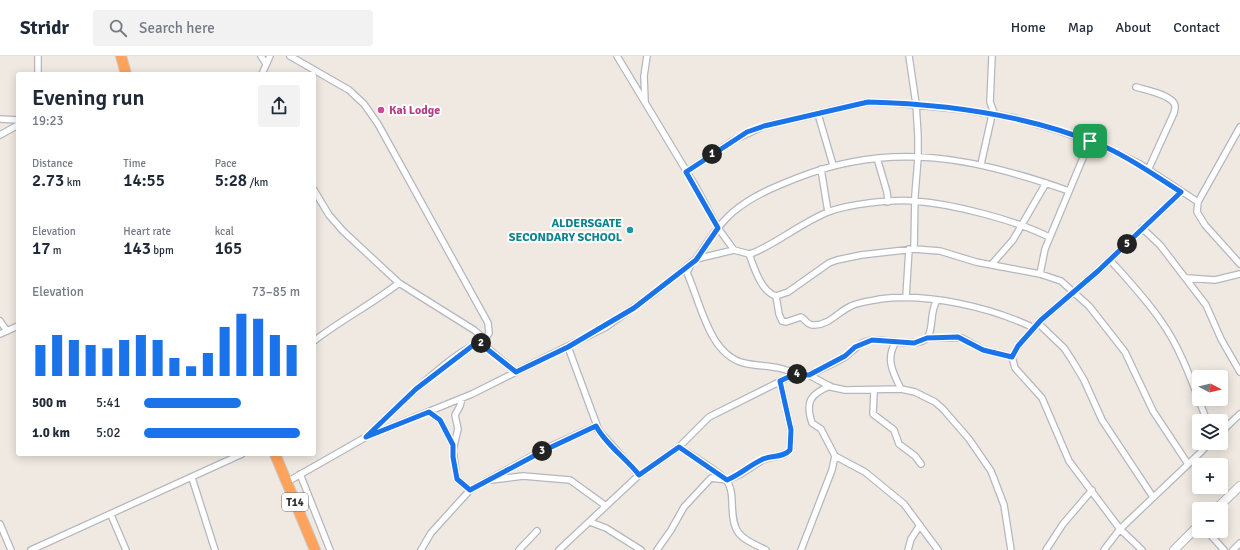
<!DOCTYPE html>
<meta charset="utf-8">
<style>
body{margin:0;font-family:Signika,sans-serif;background:#f2f2f3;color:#1f2937;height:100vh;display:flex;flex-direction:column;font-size:15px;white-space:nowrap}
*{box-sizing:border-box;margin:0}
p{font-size:13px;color:#747a83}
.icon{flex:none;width:22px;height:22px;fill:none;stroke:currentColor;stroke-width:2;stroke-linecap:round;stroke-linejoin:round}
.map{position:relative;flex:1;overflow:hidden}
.panel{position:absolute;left:16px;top:16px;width:300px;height:384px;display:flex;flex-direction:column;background:#fff;border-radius:4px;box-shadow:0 2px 10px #0003}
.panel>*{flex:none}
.needle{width:26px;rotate:97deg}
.controls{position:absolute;left:1192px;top:314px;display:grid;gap:8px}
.controls a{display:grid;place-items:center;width:36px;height:36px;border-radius:4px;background:#fff;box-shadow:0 2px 10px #0003;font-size:20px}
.pin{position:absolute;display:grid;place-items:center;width:34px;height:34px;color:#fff;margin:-17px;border-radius:8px;box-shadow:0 2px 6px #0006}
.km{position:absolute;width:20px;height:20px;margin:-10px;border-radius:50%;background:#222;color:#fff;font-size:11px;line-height:20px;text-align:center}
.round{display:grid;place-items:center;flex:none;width:42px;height:42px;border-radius:4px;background:#f2f2f3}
.head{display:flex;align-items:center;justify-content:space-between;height:68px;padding:0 16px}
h1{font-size:22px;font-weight:600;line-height:30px}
.metrics{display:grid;grid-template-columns:repeat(3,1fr);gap:6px;height:68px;padding:4px 16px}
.metrics div{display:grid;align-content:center}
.metrics b{font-size:17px;font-weight:600}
.metrics small{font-size:11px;font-weight:400}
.metrics p{font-size:11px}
.chart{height:112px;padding:8px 16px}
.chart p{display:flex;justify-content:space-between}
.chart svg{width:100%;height:72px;margin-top:4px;stroke:#1a73e8;stroke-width:6}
ul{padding:0 16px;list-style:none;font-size:13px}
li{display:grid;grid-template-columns:64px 48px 1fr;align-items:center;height:30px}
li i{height:10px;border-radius:5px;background:#1a73e8}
header{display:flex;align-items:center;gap:24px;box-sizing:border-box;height:56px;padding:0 20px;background:#fff;border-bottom:1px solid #e0e1e3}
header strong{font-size:19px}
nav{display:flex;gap:22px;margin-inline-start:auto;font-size:14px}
.search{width:280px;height:36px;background:#f2f2f3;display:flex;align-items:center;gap:10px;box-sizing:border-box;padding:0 14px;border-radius:4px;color:#747a83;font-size:15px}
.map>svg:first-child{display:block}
</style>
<header>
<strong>Stridr</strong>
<div class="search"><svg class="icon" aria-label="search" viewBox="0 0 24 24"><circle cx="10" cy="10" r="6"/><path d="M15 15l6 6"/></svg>Search here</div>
<nav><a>Home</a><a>Map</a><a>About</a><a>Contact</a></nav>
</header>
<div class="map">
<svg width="1240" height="494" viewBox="0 0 1240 494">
<rect width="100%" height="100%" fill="#efe9e1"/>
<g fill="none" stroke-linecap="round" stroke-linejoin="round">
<!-- street casing -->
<g stroke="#b4b7c1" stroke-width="8">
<path id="street" d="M38,0v18
M261,0l5,8
M290,0l59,34 15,14 14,20 110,199 1,10 -6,10 1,2 32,27
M617,0l79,131 22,41 16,22
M909,0l7,48 2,32v22l-3,37 -1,54
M992,0l-2,46 5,13
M262,18l8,-18
M1136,31c10,3 32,7 38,16 2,3 1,6 0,10l-26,57
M645,45l-1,-25 3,-20
M818,58l15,51
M0,63l18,1
M1240,71l-42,75 -1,10 8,13 35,39
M0,79l18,-10
M877,102l10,34 1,10
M981,108l11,-49
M821,113l7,43
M686,116l48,-32 30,-14 104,-24 27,1 72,7 48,8 45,13 43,15 37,18 58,38
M314,134l15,25 14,16 43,40 13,12 75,47 6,5 3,8c-19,-4 -98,76 -115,92
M1142,172l18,17 46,60 15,34 19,33
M749,198c5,13 12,38 27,42l12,-4 41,-29 8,-3 24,-5 53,-6 26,2 36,11 64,12 21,7 28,25 36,46 28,59 35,53
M696,203c11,-16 22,-34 37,-47 19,-16 41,-25 64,-34 95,-38 179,-20 272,13
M1110,204c18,20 36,39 51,61 21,29 33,67 46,100
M992,208l21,-24 33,-57
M690,210l-3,7c13,28 22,82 57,90 16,4 36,2 51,11
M1040,218l5,-25 45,-108
M1187,222l28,2 25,-6
M776,240l3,18 3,7 4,1 15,-5c4,2 6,8 12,8 15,1 25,-13 38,-19 8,-4 20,-5 29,-7 49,-6 110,8 154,29
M906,241l3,-48
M0,265l7,10
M1039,268l25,24 8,12 12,20 18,40 51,77
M0,278l18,-8
M927,282h35l21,12 29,7
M314,285c27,-21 58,-37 85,-58
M896,286c-11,16 -3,31 5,47
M568,291l31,84 40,44
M809,319c12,-6 25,-11 36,-18 9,-7 15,-16 28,-17 13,-1 45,8 54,-2 7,-8 2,-25 10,-38
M830,330c-20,8 -25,16 -18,37l9,6 14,27 30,16 39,32 34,46
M874,335l-1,23 21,16 5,14 16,12 6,8
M462,342l-2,8 -5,9 3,14 -5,21 4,29 13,11
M429,356l11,8 13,25
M1221,376l19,-18
M679,391c9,6 44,27 48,34 4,6 5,14 5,21 1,32 5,34 34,48
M300,418l30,76
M192,422l23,72
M491,424l32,-4 47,4 36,26
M287,426l79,-45 106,-43 134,-67 47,-33 43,-35 38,-9 15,4 4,-1c26,-11 48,-30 75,-41 20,-8 65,-13 87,-11 38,3 100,19 134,36
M111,459l15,35
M590,466l16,6 35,22
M0,468l11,26
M1207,475l17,19
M31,494l211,-96
M421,494l10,-17 39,-43 75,-41 51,-23
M519,494l18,-19
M559,494l80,-75 40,-28 30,-30 86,-43 14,1 22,12 14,3 56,-1 14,3 20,10 8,7 26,30 22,32 13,34 7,45
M657,494l14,-20 13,-23 27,-29 16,2 14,-6 23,-15 21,-5 5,-4 1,-20 -11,-49
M801,494l31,-80 3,-14
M908,494l3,-11 9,-14
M1046,494l17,-26 29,-34
M1104,494l16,-21 81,-77 8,-9
M1142,494l-22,-21 -51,-68 -27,-63 -27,-30 -3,-11 6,-11 23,-26 57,-49 83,-79
M1233,494l7,-7"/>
</g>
<!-- secondary casing -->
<g stroke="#b4b7c1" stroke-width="10">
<path id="secondary" d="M1216,453l24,-23
M1174,494l25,-25"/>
</g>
<!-- highway casing -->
<g stroke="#c9c9c9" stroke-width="12">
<path id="highway" d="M121,0l5,18
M275,398l40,96"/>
</g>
<!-- street -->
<use href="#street" stroke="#fff" stroke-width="5.5"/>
<!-- secondary -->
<use href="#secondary" stroke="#fff" stroke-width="8"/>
<!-- highway -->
<use href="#highway" stroke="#ffa35c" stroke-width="10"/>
</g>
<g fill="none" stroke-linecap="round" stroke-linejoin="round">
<!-- route casing -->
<g stroke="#fff" stroke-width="8">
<path id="route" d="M868,46c80,2 161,13 235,44 28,12 52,30 78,46l-83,79 -57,49 -23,26 -6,11 -29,-7 -25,-13 -31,1 -13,5 -42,-3 -17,7 -10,9 -36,19 -14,-1 -15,7 11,49 -1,20c-7,8 -18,5 -27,9 -13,6 -22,15 -36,21l-48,-33 -40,28c-13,-17 -33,-30 -43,-49l-51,24 -75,40 -13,-11 -4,-22v-12l-13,-25 -11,-8 -63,25 50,-48 60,-46h7l4,6 29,23 52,-25 66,-39 62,-48 22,-32 -32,-56 61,-40 17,-6z"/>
</g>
<!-- route -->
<use href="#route" stroke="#1a73e8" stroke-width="5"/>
</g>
<!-- markers -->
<circle fill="#d1479c" stroke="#fff" stroke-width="1.5" cx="381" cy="54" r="4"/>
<circle fill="#0f9aa8" stroke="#fff" stroke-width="1.5" cx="630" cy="174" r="4"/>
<g text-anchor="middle" stroke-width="4" stroke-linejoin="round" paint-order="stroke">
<!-- shield labels -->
<rect fill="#fff" stroke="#6d6d6d" stroke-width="1" x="282" y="437" width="26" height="18" rx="3"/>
<g font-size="11" font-weight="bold" fill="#2e2e2e">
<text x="295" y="450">T14</text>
</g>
<!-- hotel labels -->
<g font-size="12" font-weight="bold" fill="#b23c85" stroke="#fff" text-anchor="start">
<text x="389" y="58">Kai Lodge</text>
</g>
<!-- culture labels -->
<g font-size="12" font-weight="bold" fill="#0d838f" stroke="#fff" text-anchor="end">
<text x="622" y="171">ALDERSGATE<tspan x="622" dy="14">SECONDARY SCHOOL</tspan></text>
</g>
</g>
</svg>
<div class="controls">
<a><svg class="needle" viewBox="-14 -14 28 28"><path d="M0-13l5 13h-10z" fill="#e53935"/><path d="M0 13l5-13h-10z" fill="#747a83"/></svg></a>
<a><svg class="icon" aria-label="layers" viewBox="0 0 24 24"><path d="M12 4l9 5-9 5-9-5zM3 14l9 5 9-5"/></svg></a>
<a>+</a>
<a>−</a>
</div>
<div class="pin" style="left:1090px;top:85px;background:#1e9e55"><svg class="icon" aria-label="arrive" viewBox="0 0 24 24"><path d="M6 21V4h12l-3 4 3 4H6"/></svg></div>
<b class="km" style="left:712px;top:98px">1</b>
<b class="km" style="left:481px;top:287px">2</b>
<b class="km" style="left:542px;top:395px">3</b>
<b class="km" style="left:797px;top:318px">4</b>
<b class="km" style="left:1127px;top:188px">5</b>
<section class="panel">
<div class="head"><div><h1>Evening run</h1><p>19:23</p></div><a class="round"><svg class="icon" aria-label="share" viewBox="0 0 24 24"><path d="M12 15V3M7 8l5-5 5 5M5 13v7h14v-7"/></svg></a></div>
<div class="metrics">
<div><p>Distance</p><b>2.73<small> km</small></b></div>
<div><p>Time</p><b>14:55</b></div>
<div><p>Pace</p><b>5:28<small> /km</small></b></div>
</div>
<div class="metrics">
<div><p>Elevation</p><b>17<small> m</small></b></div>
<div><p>Heart rate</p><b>143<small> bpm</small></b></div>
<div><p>kcal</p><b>165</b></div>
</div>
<div class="chart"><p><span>Elevation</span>73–85 m</p>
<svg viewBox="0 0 160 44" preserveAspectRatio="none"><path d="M5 44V25M15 44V19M25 44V22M35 44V25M45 44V27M55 44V22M65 44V19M75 44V22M85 44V33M95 44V38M105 44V30M115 44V14M125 44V6M135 44V9M145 44V19M155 44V25"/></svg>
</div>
<ul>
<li><b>500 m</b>5:41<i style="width:62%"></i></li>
<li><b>1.0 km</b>5:02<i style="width:100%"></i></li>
</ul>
</section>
</div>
